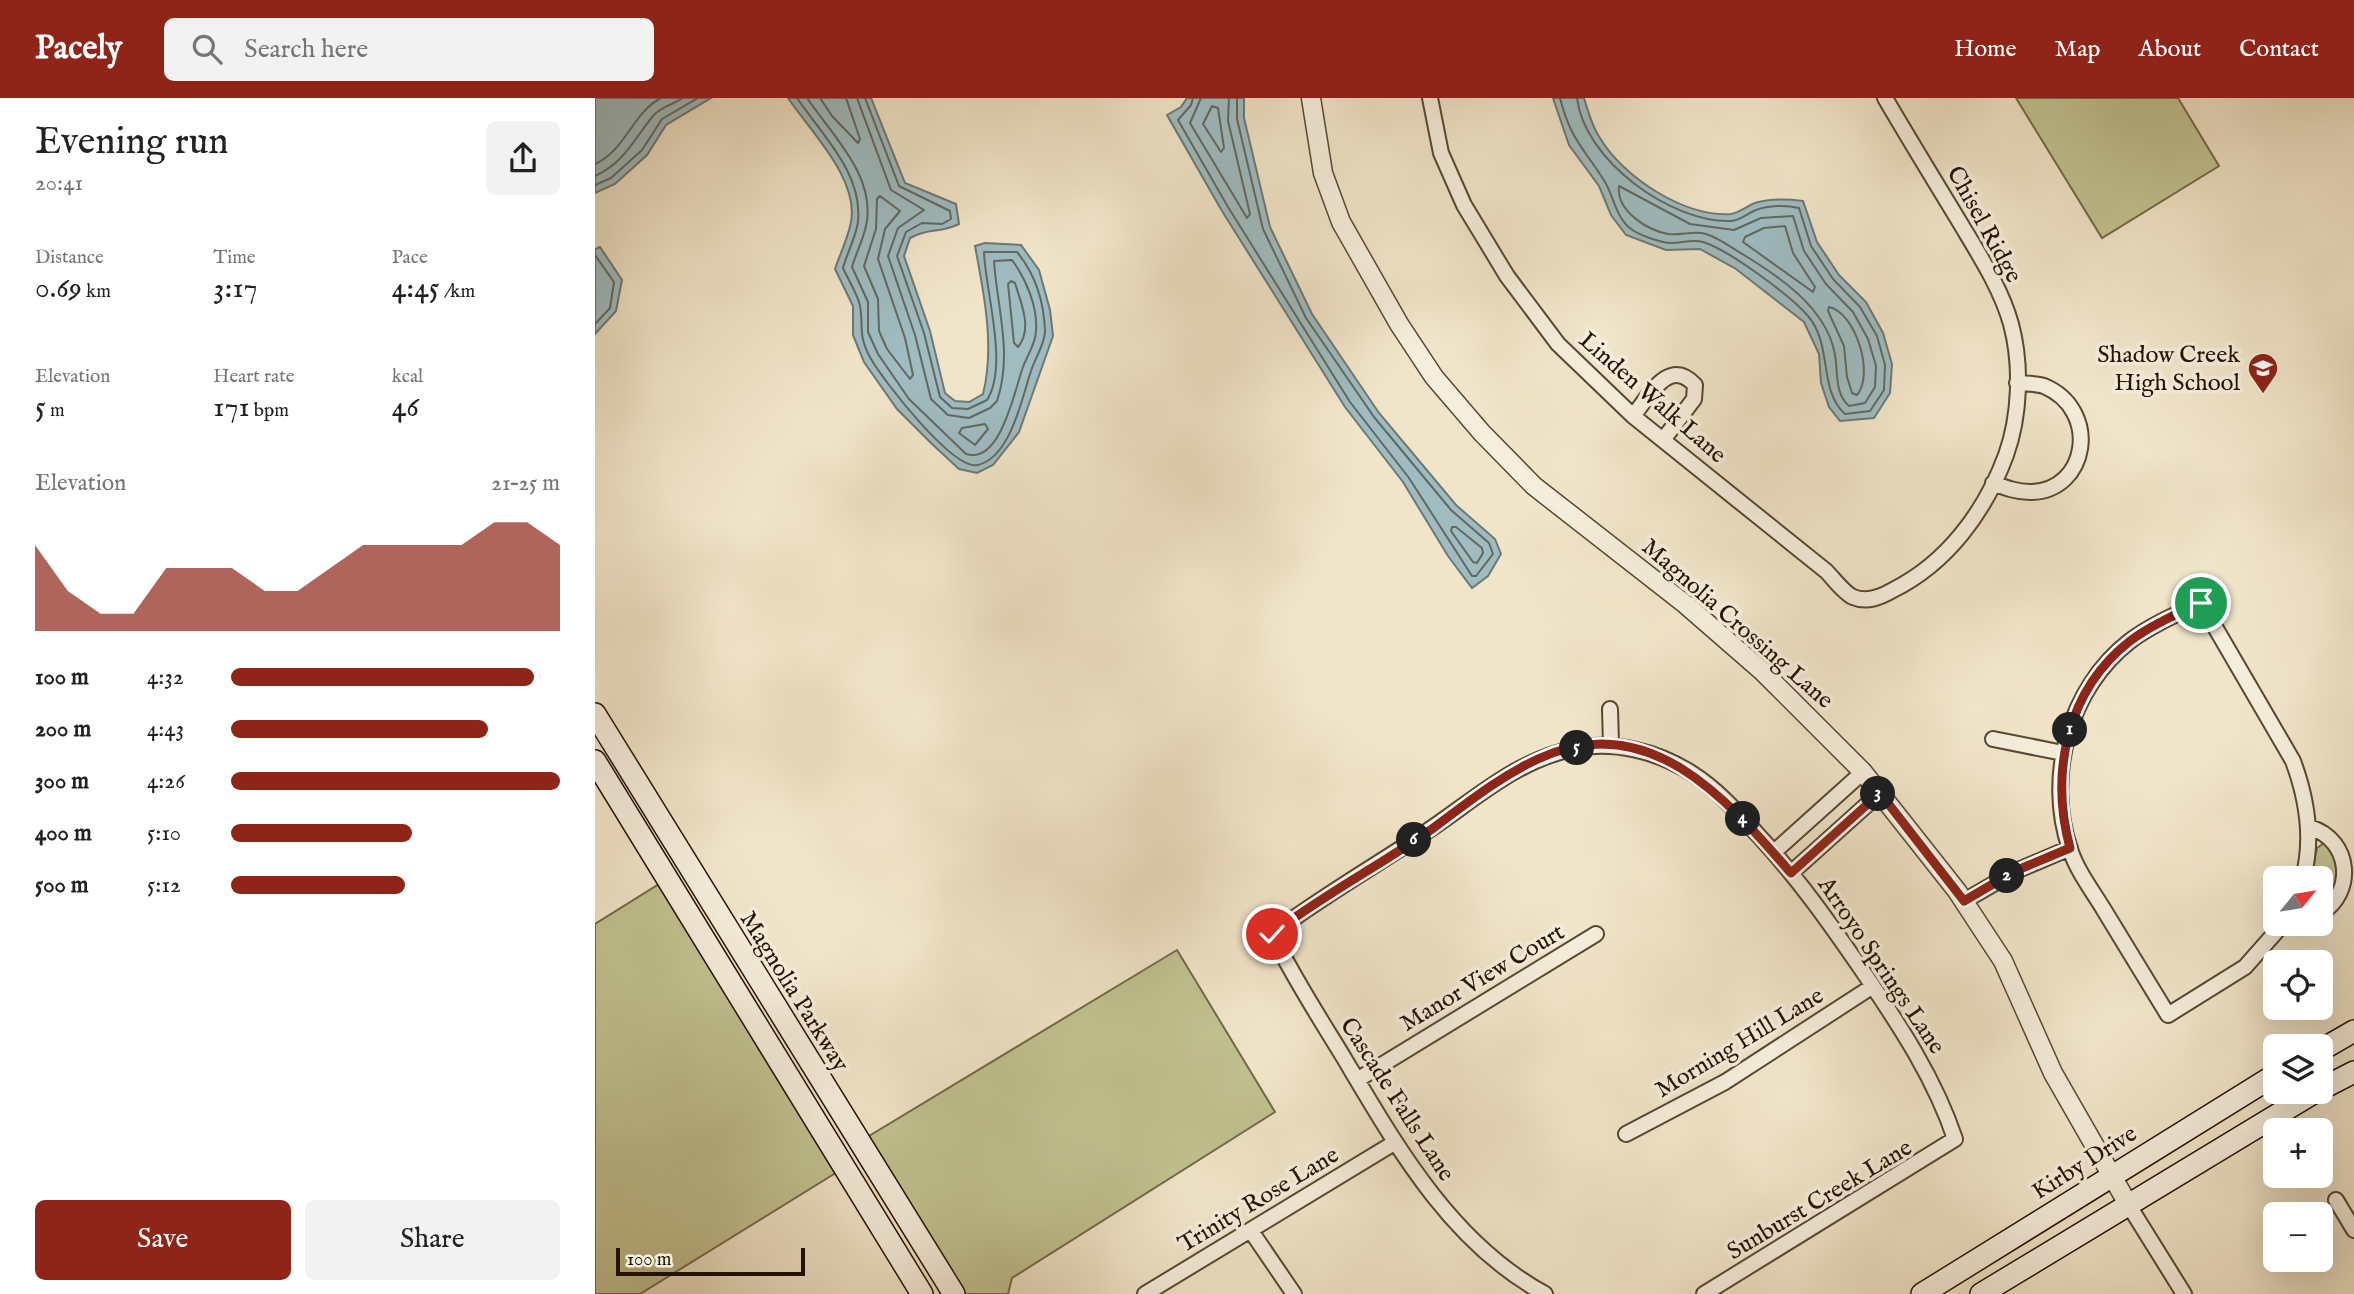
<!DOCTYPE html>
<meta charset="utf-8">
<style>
body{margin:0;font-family:"IM FELL English",serif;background:#f2f2f2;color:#222;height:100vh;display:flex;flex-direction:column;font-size:26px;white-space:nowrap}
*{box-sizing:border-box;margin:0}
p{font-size:23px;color:#767676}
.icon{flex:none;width:38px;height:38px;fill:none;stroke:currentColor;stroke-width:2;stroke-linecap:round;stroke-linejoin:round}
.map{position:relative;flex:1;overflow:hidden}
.panel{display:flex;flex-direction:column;background:#fff;width:595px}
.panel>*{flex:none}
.needle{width:46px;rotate:60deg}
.fabs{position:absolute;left:1668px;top:768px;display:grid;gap:14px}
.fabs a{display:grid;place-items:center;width:70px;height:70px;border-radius:10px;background:#fff;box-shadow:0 7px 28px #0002;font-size:35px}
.scale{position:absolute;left:21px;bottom:18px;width:189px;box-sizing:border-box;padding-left:7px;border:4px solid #241300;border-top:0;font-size:19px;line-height:24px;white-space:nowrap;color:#241300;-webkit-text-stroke:5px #f6eedc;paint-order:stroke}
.pin{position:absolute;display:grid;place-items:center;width:60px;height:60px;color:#fff;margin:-30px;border:4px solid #fff;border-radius:50%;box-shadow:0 2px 7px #0007}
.km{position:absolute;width:35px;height:35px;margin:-18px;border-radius:50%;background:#222;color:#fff;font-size:19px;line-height:35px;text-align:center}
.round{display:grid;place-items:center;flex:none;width:74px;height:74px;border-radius:10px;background:#f2f2f2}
.summary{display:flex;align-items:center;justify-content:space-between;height:119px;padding:0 35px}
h1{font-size:38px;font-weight:600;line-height:52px}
.figures{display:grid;grid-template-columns:repeat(3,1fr);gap:10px;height:119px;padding:7px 35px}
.figures div{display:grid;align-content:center}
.figures b{font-size:30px;font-weight:600}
.figures small{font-size:19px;font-weight:400}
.figures p{font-size:19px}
.chart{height:196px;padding:14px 35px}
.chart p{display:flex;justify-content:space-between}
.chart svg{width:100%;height:126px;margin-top:7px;fill:#8f2418;opacity:.7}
.button{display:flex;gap:14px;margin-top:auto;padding:14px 35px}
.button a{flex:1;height:80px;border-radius:10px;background:#8f2418;color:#fff;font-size:28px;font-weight:600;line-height:80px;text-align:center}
.button a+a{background:#f2f2f2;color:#222}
ul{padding:0 35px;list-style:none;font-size:23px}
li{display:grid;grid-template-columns:112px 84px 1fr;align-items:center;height:52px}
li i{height:18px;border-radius:9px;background:#8f2418}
header{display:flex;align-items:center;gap:42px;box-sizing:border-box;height:98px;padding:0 35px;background:#8f2418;color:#fff}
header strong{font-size:33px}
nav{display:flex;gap:38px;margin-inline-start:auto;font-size:24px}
.search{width:490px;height:63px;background:#f2f2f2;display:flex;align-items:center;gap:18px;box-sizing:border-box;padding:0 24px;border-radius:10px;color:#767676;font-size:26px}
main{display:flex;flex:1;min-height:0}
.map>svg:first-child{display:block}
</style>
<header>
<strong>Pacely</strong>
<div class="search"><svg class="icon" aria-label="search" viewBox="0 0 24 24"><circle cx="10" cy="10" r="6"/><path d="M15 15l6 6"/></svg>Search here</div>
<nav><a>Home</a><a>Map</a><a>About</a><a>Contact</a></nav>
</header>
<main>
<section class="panel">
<div class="summary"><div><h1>Evening run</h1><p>20:41</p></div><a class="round"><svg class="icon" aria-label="share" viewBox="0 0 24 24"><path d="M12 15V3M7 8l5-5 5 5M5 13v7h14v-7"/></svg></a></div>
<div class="figures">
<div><p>Distance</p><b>0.69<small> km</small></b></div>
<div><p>Time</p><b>3:17</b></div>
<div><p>Pace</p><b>4:45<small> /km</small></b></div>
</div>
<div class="figures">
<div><p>Elevation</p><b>5<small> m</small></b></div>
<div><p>Heart rate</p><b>171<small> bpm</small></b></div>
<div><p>kcal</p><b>46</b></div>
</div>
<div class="chart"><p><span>Elevation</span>21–25 m</p>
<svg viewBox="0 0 160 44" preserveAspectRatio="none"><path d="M0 44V14L10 30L20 38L30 38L40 22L50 22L60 22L70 30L80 30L90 22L100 14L110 14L120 14L130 14L140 6L150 6L160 14V44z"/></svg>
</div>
<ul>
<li><b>100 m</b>4:32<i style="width:92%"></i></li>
<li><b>200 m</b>4:43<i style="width:78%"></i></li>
<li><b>300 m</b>4:26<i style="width:100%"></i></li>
<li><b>400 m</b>5:10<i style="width:55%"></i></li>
<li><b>500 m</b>5:12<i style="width:53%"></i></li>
</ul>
<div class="button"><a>Save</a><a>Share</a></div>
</section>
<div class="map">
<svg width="1759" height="1196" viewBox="0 0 1759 1196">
<rect width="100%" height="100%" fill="#f1e5c9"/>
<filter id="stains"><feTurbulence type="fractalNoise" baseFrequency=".00286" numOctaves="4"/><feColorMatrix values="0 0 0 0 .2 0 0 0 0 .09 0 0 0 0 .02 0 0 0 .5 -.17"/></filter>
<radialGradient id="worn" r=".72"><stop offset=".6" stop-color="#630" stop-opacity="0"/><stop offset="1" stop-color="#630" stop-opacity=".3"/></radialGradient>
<!-- green -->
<path fill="#c2c291" stroke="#736a48" stroke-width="2" d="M1421,0h162l41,68 -117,72z
M1729,745l13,11 2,29 -18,21v-26h-11l7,-30z
M77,778l175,290 -207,128h-45v-370z
M582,852l98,162 -263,166 -4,16h-54l-95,-152z"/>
<!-- water -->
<path fill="#9fbcc1" stroke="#6e7874" stroke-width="2" d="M0,0h116l-45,27 -19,30 -32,29 -20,9z
M193,0h83l34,85 51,21 3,20c-20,10 -29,3 -49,14l-6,18 26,75 15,62 10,8 14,1 14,-8c12,-48 1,-100 -8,-148l10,-3 36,2 18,25 11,40 3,26 -34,96 -26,33 -16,8 -18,-4 -28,-26 -34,-34 -33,-47 -11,-27v-29l-18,-37c5,-15 13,-31 16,-47 8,-43 -40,-90 -63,-124z
M592,0h57v20l26,109 42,87 67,99 77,92 39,34 6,15 -13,22 -16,12 -24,-32 -45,-74 -58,-75 -123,-196 -55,-96 14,-8z
M958,0h31c4,13 8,29 16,40 23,39 84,79 131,76 8,-1 16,-8 24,-11 16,-5 32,-4 48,-2l14,41 22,33 27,27 17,31 9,31 -2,29 -16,25 -34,3 -11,-14 -8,-24 -2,-29 -15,-32 -68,-53 -36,-20 -34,1 -40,-15 -15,-20 -12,-29 -30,-41z
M5,149l22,33 -6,31 -21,23v-85z"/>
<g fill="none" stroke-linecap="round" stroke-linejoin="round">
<!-- shore -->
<path stroke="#626860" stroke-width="2" d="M202,0c25,37 66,75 61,124 -2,15 -11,31 -15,46 5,11 12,22 16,34 6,21 -3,31 12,57 12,21 82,112 107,106 33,-8 44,-68 53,-94 4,-13 14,-27 14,-40 -1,-29 -10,-57 -28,-79h-33c1,38 25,114 3,148l-19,9 -16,-1 -12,-11 -16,-64 -27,-77 9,-24 16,-9 20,1 9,-5 -1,-8 -51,-25 -34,-88
M212,0c25,37 70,79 59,128 -3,14 -10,27 -14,41l16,35v30l10,22 31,45 57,55c35,11 49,-66 57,-87 4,-11 13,-24 13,-36 2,-24 -10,-52 -24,-71l-18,1c3,47 19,93 3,140l-7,7 -21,10 -21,-3 -17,-16 -16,-64 -27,-79 10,-28 26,-18 -33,-20 -34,-92
M225,0l12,18 26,27 2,-4 -14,-41
M598,0l-2,7 -13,15 50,87 122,195 59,76 63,98h4l17,-22 -4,-11 -38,-33 -77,-93 -68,-99 -43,-89 -26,-110v-21
M606,0l-11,25 57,95 3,-4 -22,-93 1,-23
M965,0c11,43 24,50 45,84 9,15 11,36 26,47 8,6 30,14 40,14 10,0 22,-4 32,-1 26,8 88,54 105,74 25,29 10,74 37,98l25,-3 14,-21 1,-25 -8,-29 -17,-29 -27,-28 -22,-33 -12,-38c-13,-3 -30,-3 -43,2 -8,3 -16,11 -25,11 -60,2 -147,-61 -154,-123
M617,8l6,2 6,40 -3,4 -18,-28z
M0,66c31,-14 38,-52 66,-66
M0,78c30,-14 39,-37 58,-60 7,-9 21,-12 30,-18
M0,87l16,-7 31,-28 20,-31 36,-21
M1024,88l71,38 44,6 27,-12 32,-2 11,35 22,33 27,28 15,27 8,27 -1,21 -10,16 -16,3c-16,-14 -10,-37 -15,-56 -10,-43 -54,-73 -90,-95 -12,-7 -25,-17 -38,-21 -12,-4 -26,2 -38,0 -21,-4 -52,-23 -49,-48z
M285,98l20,15 -15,18 -7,30 27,79 8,37 -3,4 -23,-30 -8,-18 -1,-32 -14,-33 12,-37 1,-30z
M1190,128l8,27 22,34 -2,5 -70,-50 2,-5 19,-9z
M0,157l19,27 -4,26 -15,16
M416,183l4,2c6,20 18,46 3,64l-4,-4 -6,-59z
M1234,209c26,5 46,67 28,88l-5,-2 -5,-16 -3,-31 -16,-35z
M390,326l3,5 -13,16 -16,-12 3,-5z
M857,429h4l26,21 1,5 -6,10 -4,-1 -22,-31z"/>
<!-- minor casing -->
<g stroke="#574832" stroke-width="18">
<path id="minor" d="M835,0l11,55 23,52 43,71 51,68 75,72 193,155c8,8 18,22 27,26 14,6 28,0 40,-7 54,-27 92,-78 113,-135 14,-39 16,-90 5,-131 -10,-36 -33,-71 -52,-103 -25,-41 -50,-82 -74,-123
M1038,318c17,-21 36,-59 62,-31l-1,14 -31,41
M1398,385c13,5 24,9 37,9 58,0 71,-82 14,-106 -8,-3 -19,-2 -27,-3
M1015,611l1,35
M1398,641l70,14
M1714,729c44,13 45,67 12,86
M1179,754l89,-80
M1196,775l89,-80
M1369,803l52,-30 54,-23
M1688,826l-38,43 -77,48c-21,-35 -43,-70 -64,-105 -12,-20 -27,-39 -34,-61 -25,-72 -1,-161 60,-208 21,-16 47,-27 71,-38l92,158c14,38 21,77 10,117
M762,982l239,-146
M1031,1036l99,-52 148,-96
M1741,1102l18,30
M1533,1106l56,90
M656,1133l43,63
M550,1196l249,-151
M950,1196c-94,-51 -148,-147 -201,-236 -25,-41 -51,-81 -72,-124 49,-37 103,-68 154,-102 47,-31 89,-71 146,-83 40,-9 86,2 121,25 25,16 45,39 65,61 40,43 73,90 106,138 36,53 71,106 91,166l-251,155"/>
</g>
<!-- tertiary casing -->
<g stroke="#574832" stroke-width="21">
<path id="tertiary" d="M716,0l12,75 18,49 58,102 35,53 48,56 52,53 151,118 77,67 101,101 94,119 46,70 50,112 75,131"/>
</g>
<!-- secondary casing -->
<g stroke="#241300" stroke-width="24">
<path id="secondary" d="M0,616l359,580
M0,663l327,533
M1726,952l33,-19
M1726,991l33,-17
M1327,1196l353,-219
M1386,1196l334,-202"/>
</g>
<!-- minor -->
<use href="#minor" stroke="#f6eedc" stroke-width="14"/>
<!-- tertiary -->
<use href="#tertiary" stroke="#f6eedc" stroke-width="18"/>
<!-- secondary -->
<use href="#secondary" stroke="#f6eedc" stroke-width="21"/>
</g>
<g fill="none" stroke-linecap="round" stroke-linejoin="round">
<!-- route casing -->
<g stroke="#fff" stroke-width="14">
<path id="route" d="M677,836c51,-39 107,-68 160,-105 34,-25 67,-52 106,-70 110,-52 189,40 253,114l89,-80 84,108 51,-30 55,-23c-20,-75 -4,-157 60,-207 21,-16 47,-27 71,-38"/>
</g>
<!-- route -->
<use href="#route" stroke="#8f2418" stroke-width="9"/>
</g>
<!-- icons -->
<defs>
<g id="school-pin" transform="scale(1.575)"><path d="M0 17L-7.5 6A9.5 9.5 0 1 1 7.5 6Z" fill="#8f2418" stroke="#f6eedc"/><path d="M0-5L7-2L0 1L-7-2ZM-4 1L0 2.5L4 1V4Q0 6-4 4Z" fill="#fff"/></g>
</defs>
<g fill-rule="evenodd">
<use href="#school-pin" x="1668" y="270"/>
</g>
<g text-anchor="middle" stroke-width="7" stroke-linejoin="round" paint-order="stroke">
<!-- street labels -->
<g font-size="24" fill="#241300" stroke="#f6eedc">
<text transform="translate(1390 126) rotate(61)" y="8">Chisel Ridge</text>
<text transform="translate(1058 299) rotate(41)" y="8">Linden Walk Lane</text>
<text transform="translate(1143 525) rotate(41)" y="8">Magnolia Crossing Lane</text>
<text transform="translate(1287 867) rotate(56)" y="8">Arroyo Springs Lane</text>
<text transform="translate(887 879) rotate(-31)" y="8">Manor View Court</text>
<text transform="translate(200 893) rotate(58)" y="8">Magnolia Parkway</text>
<text transform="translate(1144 944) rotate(-31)" y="8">Morning Hill Lane</text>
<text transform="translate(803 1001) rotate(57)" y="8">Cascade Falls Lane</text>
<text transform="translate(1489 1064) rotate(-32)" y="8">Kirby Drive</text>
<text transform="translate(663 1101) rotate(-31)" y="8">Trinity Rose Lane</text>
<text transform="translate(1224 1101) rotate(-31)" y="8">Sunburst Creek Lane</text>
</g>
<!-- poi labels -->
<g font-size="24" fill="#241300" stroke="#f6eedc" text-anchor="end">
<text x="1645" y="264">Shadow Creek<tspan x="1645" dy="28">High School</tspan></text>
</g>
</g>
<rect width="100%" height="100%" filter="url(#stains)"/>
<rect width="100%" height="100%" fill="url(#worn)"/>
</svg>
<div class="fabs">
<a><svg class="needle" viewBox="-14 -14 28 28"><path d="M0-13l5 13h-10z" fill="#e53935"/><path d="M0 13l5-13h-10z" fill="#767676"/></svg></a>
<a><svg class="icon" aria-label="locate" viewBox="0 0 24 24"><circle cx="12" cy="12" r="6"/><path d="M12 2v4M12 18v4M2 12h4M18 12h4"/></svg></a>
<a><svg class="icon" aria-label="layers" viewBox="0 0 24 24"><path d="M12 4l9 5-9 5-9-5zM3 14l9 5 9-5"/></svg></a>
<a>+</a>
<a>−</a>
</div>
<div class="scale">100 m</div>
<div class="pin" style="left:1606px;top:505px;background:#1e9e55"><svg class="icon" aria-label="arrive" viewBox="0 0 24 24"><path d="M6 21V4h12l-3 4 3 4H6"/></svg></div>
<div class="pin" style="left:677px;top:836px;background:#d93025"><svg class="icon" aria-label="check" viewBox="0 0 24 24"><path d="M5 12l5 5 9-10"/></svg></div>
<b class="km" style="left:1475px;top:632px">1</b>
<b class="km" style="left:1412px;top:778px">2</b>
<b class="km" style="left:1283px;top:696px">3</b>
<b class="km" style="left:1148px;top:721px">4</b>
<b class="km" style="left:982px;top:650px">5</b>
<b class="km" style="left:819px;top:742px">6</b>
</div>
</main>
